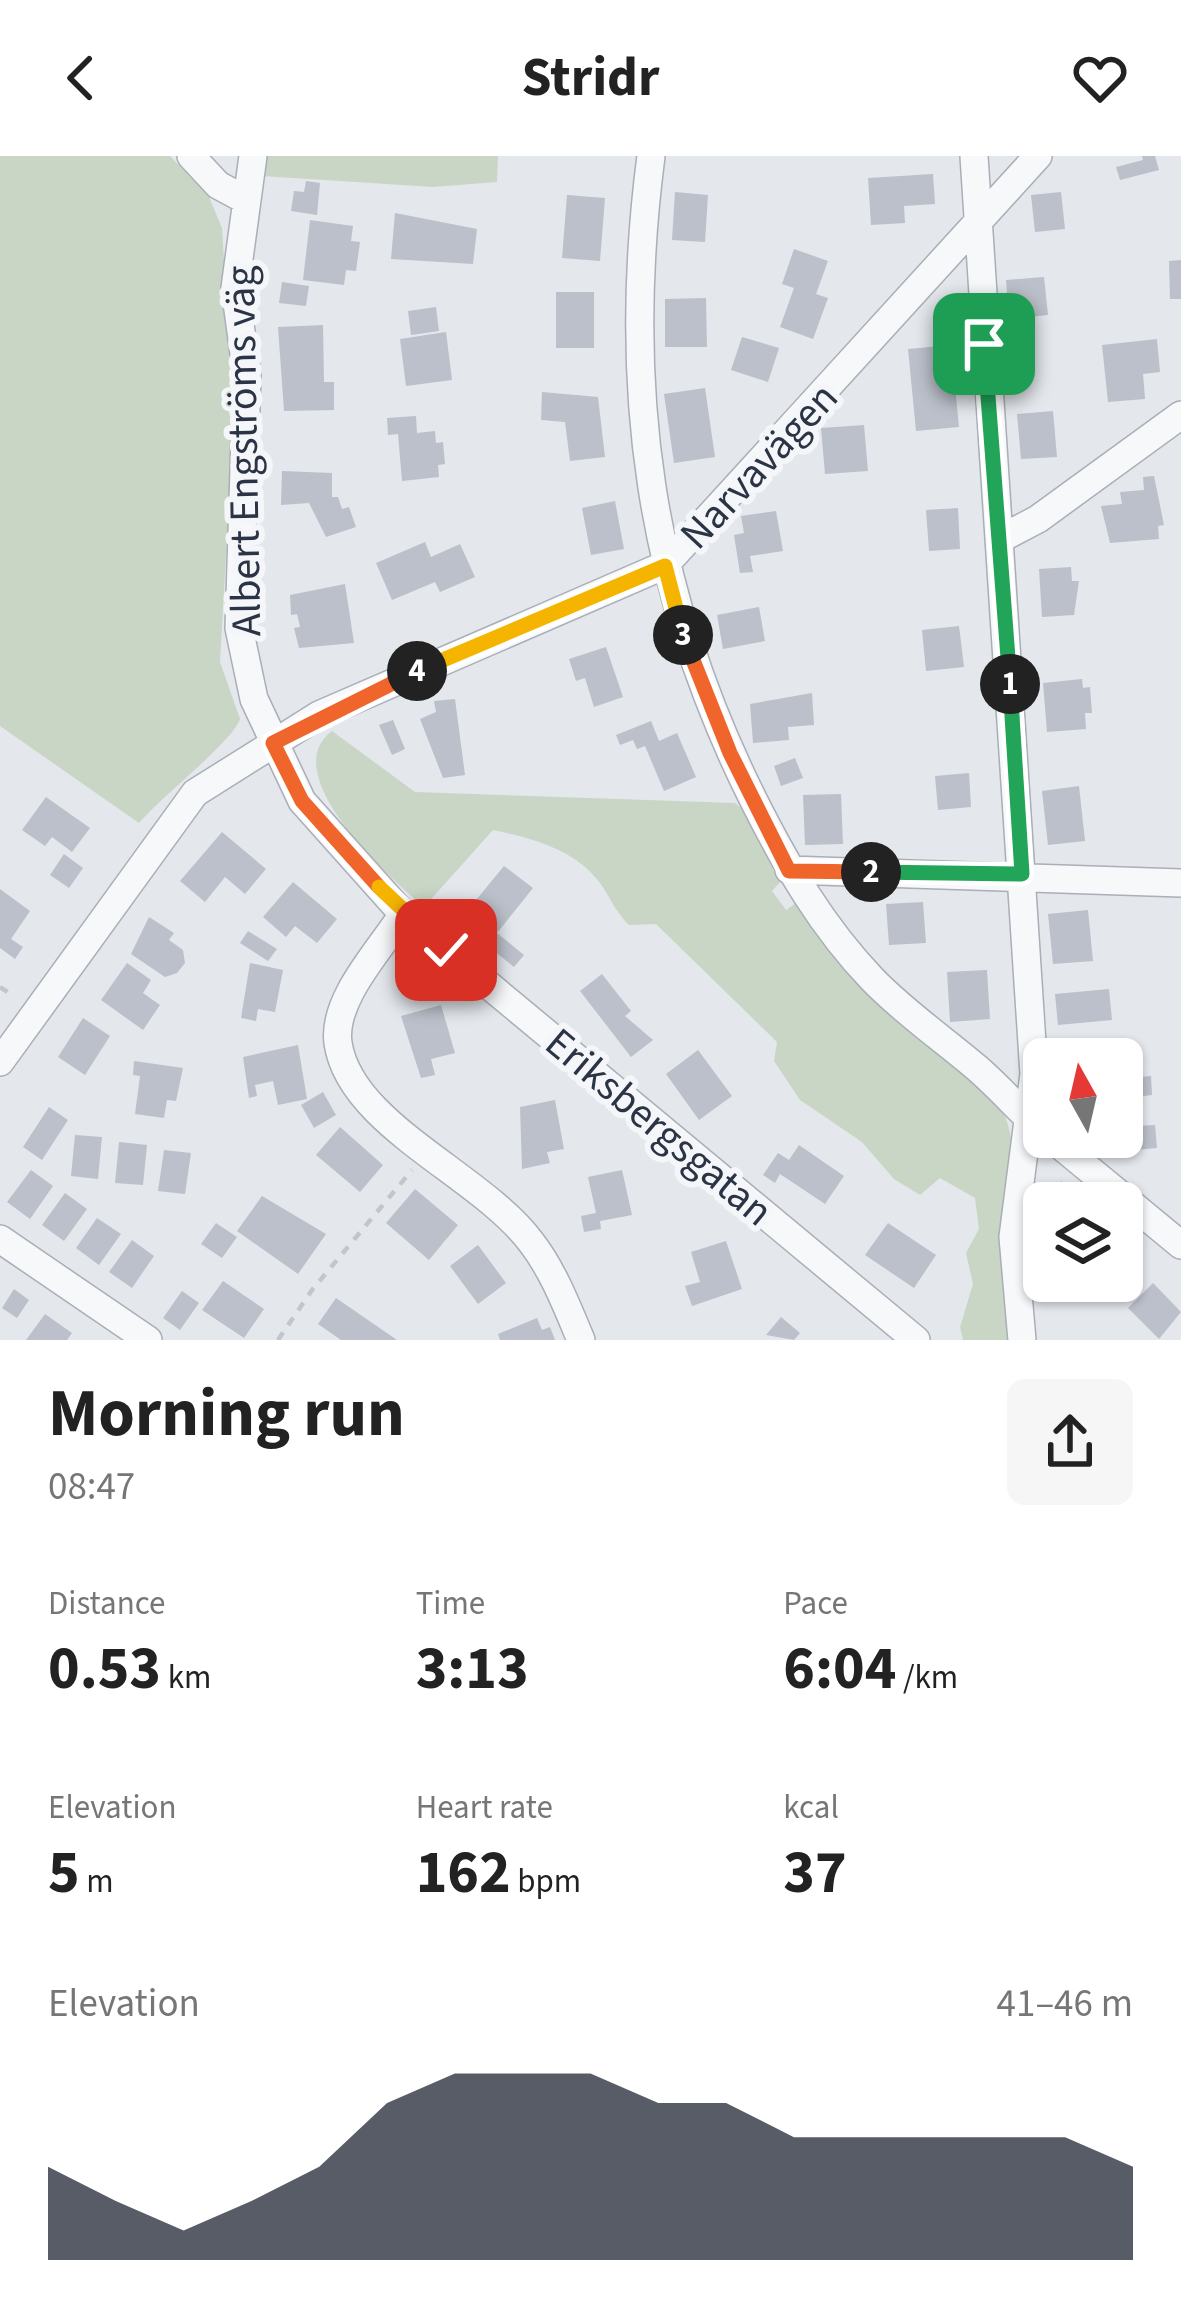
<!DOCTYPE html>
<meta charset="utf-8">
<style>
body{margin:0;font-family:"Source Sans 3",sans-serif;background:#f6f6f6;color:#222;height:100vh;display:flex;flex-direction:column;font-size:45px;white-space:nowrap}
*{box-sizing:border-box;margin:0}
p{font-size:39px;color:#767676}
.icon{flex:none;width:66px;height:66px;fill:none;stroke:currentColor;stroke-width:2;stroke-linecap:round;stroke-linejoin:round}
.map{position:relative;height:1184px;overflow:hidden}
.side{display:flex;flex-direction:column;background:#fff;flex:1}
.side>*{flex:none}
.needle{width:78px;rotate:352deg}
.fabs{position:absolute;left:1023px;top:882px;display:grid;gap:24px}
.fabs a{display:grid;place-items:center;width:120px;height:120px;border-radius:18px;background:#fff;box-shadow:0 3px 9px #0004;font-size:60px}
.pin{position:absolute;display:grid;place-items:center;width:102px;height:102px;color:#fff;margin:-51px;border-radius:24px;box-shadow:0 6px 18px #0006}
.km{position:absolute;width:60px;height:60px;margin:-30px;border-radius:50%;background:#222;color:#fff;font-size:33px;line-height:60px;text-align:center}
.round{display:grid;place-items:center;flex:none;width:126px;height:126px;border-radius:18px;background:#f6f6f6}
.headline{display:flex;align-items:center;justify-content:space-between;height:204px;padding:0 48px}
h1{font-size:66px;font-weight:700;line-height:90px}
.stats{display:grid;grid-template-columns:repeat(3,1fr);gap:18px;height:204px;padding:12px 48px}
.stats div{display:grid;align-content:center}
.stats b{font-size:60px;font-weight:700}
.stats small{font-size:33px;font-weight:400}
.stats p{font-size:33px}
.chart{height:336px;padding:24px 48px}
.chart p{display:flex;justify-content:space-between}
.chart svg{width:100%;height:216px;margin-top:12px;fill:#111827;opacity:.7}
header{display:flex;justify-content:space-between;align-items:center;height:156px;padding:0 48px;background:#fff;font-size:54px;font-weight:700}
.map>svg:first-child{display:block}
</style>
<header><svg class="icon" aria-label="back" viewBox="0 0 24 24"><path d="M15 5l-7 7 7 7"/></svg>Stridr<svg class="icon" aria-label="heart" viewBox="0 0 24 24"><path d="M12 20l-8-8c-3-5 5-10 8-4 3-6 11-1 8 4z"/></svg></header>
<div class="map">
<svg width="1181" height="1184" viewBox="0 0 1181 1184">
<rect width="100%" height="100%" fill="#e4e7ec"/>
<!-- green -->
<path fill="#c9d6c5" d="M0,0h170l39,41 13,31 12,186 -14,248 20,57c-7,22 -78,77 -101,104l-139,-97z
M264,0h234l-1,26 -64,5 -171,-11z
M332,575l83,61 320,11 11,9 38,66 -12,13 14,19 13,-9 199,201c42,71 -23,158 20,238h-55l-3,-13 13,-43 -7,-31 13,-24 -4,-31 -35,-20 -20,17 -26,-16 -32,-37 -62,-42 -26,-39 3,-19 -121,-118 -27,1c-15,-14 -20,-32 -33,-47 -26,-30 -66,-40 -103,-48l-69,77c-33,-28 -150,-133 -92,-176z"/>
<!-- building -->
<path fill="#bbc0ca" d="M1142,0h13l4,14 -39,10 -4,-13 27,-7z
M933,18l2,30 -31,2 1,17 -34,2 -3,-47z
M306,25l14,2 -3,32 -26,-4 3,-20 10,1z
M675,36l33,3 -3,47 -33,-2z
M1061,36l4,37 -30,3 -4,-37z
M567,39l38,3 -5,63 -38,-3z
M395,57l82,16 -4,35 -82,-5z
M310,64l43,6 -2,15 9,1 -4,29 -10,-1 -2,15 -41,-5z
M794,93l34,12 -12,33 12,4 -15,41 -33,-12 14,-39 -12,-4z
M1181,104v39h-11l-1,-38z
M1044,121l4,38 -39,4 -3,-39z
M282,126l27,4 -3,20 -27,-3z
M556,136h38v56h-38z
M706,142l1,49h-42v-48z
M436,151l3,24 -28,4 -3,-24z
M323,169l1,57h10v28l-50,1 -6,-84z
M446,176l6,48 -46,6 -6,-47z
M742,181l37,11 -11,34 -37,-12z
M1157,183l3,33 -17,2 2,25 -37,3 -6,-57z
M951,189l8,82 -43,4 -8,-82z
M705,232l10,69 -41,6 -10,-69z
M542,236l56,5 7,60 -35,4 -5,-39 -24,-2z
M1053,255l4,46 -36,2 -4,-45z
M416,260l1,17 18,-2 1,12 7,-1 2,22 -7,1 1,12 -37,4 -4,-47 -10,1 -1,-17z
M864,269l4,46 -43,3 -4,-46z
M282,315l50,2v24h6l4,12 7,-2 7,20 -30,10 -17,-34 -28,2z
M1154,320l10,49 -6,1 1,13 -49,4 -9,-37 21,-2 -2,-12 24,-2 -1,-13z
M615,345l9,48 -33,6 -9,-47z
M958,352l2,41 -31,2 -3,-41z
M776,355l7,40 -33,5 3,16 -13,1 -6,-38 10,-2 -3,-17z
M425,386l6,15 29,-13 15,33 -35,15 -5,-10 -43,18 -16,-37z
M1071,411l1,14h7l-5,34 -32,2 -3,-48z
M345,428l9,59 -55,5 -5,-20 6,-1 -3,-13 -6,1 -1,-20z
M759,451l6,34 -42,8 -6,-34z
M959,470l5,41 -38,4 -4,-41z
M606,491l17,50 -29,10 -9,-29 -9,3 -7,-22z
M1082,523l1,9 7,-1 2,26h-7l1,16 -39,3 -4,-49z
M812,537l2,32 -26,2 1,13 -36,3 -3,-39z
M455,543l10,76 -22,3 -23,-59 16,-7 -2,-11z
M393,564l12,29 -13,6 -13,-30z
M651,565l8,20 18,-8 19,44 -32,14 -19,-45 -8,3 -4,-9 -13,5 -4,-10z
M795,602l8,20 -22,8 -7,-20z
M969,617l2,34 -33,3 -3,-34z
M1079,630l6,55 -37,4 -6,-54z
M841,638l2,50 -38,1 -2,-50z
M46,641l44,31 -18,24 -20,-15 -7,9 -23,-16z
M222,676l44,37 -21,25 -20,-17 -20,25 -25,-21z
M64,698l19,14 -14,20 -19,-13z
M504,710l29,22 -36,45 27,22 -10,12 -56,-45z
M293,726l44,37 -20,24 -22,-17 -9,11 -23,-20z
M0,733l30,22 -19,28 12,8 -8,12 -15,-11z
M923,746l3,41 -37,2 -3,-41z
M1088,754l5,51 -40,3 -5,-50z
M149,761l25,16 -5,7 14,10 2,13 -8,10 -12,4 -34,-23z
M248,775l29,18 -9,12 -28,-18z
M127,807l24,17 -8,13 17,12 -17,25 -42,-30z
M250,807l33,7 -8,42 -17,-3 -2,12 -15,-3z
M987,814l3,49 -40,3 -3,-50z
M602,818l29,37 -6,5 28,24 -22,17 -51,-66z
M1109,833l3,31 -54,5 -3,-31z
M441,849l14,48 -24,6 4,16 -14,3 -20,-62z
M83,862l27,18 -25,39 -27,-18z
M298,889l9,54 -29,6 -5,-24 -18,4 2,11 -8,2 -6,-41z
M698,894l34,46 -33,24 -33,-46z
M134,905l49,7 -7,33 -9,-1 -3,18 -29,-4 5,-38 -7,-1z
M1151,920l1,19 -16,2 2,29 17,-1 2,23 -46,4 -1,-15h12v-58z
M323,936l13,23 -22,13 -13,-23z
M555,944l9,49 -17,3 3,11 -28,6 -2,-62z
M49,951l19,13 -26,40 -19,-13z
M340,971l43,38 -23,27 -44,-37z
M75,979l27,2 -4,42 -27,-3z
M119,986l28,3 -4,40 -28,-2z
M799,989l45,31 -19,28 -45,-30 -5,9 -12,-8 15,-22 11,7z
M164,994l27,3 -6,41 -27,-3z
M31,1014l22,16 -23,33 -23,-17z
M622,1014l10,45 -32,6 1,8 -17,3 -3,-16 15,-3 -8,-36z
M1061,1025l26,22h-43z
M415,1033l43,36 -29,35 -43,-37z
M65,1037l22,16 -23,32 -22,-16z
M262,1040l64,38 -28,40 -61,-43z
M97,1062l24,16 -22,31 -23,-17z
M216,1067l21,14 -15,21 -21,-14z
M888,1067l48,32 -22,33 -49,-33z
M132,1084l22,16 -22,32 -23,-16z
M726,1085l16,48 -50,17 -7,-20 15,-4 -9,-30z
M478,1089l28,38 -28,21 -28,-38z
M223,1125l41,28 -20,29 -42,-28z
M1153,1127l28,29 -22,27 -31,-31z
M14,1133l15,11 -12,18 -15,-10z
M182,1135l17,12 -19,27 -17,-12z
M336,1142l61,42h-56l-23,-16z
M45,1158l27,19 -5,7h-41z
M781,1161l19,16 -6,7 -28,-5z
M537,1162l5,12 8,-3 5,13h-55l-2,-6z"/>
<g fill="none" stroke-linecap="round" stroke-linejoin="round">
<!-- minor casing -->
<g stroke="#a9aeb7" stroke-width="30">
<path id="minor" d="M191,0l27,29 26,14
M253,0l-18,132 12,87 -8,253 15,71 48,102 101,113 513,426
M651,0c-30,230 -2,435 102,643 33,66 69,128 120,181 32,33 70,59 104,88 21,18 39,39 59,57
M974,0l60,918 -21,163 9,103
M1000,383l38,-20 143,-104
M789,714l392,13
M403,758c-22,35 -71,85 -65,129 12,82 142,131 193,199 22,28 36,65 50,98
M0,906l195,-269 124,-78 346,-150 373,-409
M1050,981l131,108
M0,1083l148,101"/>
</g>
<!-- path -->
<path stroke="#c2c5cb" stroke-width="4.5" stroke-dasharray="9 9" stroke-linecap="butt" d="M0,831l15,10
M278,1184l34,-50 100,-120"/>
<!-- minor -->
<use href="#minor" stroke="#f7f8fa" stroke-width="27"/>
</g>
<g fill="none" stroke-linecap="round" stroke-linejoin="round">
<!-- split-1 casing -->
<g stroke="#fff" stroke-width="24">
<path id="split-1" d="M984,188l26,340"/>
</g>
<!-- split-2 casing -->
<g stroke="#fff" stroke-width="24">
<path id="split-2" d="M871,716l151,2 -12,-190"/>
</g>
<!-- split-3 casing -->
<g stroke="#fff" stroke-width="24">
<path id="split-3" d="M683,479l47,118 59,118 82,1"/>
</g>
<!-- split-4 casing -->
<g stroke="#fff" stroke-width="24">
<path id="split-4" d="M417,515l248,-105 18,69"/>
</g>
<!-- split-5 casing -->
<g stroke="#fff" stroke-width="24">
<path id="split-5" d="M379,731l-77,-86 -29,-58 144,-72"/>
</g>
<!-- split-6 casing -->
<g stroke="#fff" stroke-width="24">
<path id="split-6" d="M379,731l67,63"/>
</g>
<!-- split-1 -->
<use href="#split-1" stroke="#22a559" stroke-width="15"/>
<!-- split-2 -->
<use href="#split-2" stroke="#22a559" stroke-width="15"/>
<!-- split-3 -->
<use href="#split-3" stroke="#f0652b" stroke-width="15"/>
<!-- split-4 -->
<use href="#split-4" stroke="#f5b400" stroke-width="15"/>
<!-- split-5 -->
<use href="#split-5" stroke="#f0652b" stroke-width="15"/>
<!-- split-6 -->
<use href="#split-6" stroke="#f5b400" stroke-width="15"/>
</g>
<g text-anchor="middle" stroke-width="12" stroke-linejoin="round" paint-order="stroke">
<!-- street labels -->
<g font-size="42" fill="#2b3445" stroke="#f4f6f9">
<text transform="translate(242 295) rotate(-91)" y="15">Albert Engströms väg</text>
<text transform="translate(758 309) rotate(-47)" y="15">Narvavägen</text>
<text transform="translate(660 970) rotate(40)" y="15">Eriksbergsgatan</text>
</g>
</g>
</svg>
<div class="fabs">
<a><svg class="needle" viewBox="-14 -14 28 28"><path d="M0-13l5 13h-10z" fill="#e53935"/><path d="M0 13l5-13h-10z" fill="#767676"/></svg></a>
<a><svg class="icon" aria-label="layers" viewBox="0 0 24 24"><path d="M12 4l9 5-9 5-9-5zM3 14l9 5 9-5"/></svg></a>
</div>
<div class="pin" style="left:984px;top:188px;background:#1e9e55"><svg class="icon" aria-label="arrive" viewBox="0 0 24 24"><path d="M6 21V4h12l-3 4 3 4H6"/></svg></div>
<div class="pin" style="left:446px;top:794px;background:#d93025"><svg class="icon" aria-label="check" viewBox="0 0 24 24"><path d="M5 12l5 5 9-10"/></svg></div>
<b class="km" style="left:1010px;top:528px">1</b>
<b class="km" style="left:871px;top:716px">2</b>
<b class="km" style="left:683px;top:479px">3</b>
<b class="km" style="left:417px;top:515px">4</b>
</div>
<section class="side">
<div class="headline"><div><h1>Morning run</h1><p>08:47</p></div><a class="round"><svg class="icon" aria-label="share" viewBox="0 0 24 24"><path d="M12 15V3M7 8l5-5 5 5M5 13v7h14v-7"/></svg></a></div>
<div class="stats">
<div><p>Distance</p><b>0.53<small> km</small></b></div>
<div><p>Time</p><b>3:13</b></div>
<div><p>Pace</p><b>6:04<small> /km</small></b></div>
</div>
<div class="stats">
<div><p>Elevation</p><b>5<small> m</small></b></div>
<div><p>Heart rate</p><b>162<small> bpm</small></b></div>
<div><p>kcal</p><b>37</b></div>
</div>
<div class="chart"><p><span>Elevation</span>41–46 m</p>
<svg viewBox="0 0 160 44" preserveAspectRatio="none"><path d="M0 44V25L10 32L20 38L30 32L40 25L50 12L60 6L70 6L80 6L90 12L100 12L110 19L120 19L130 19L140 19L150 19L160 25V44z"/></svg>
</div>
</section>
